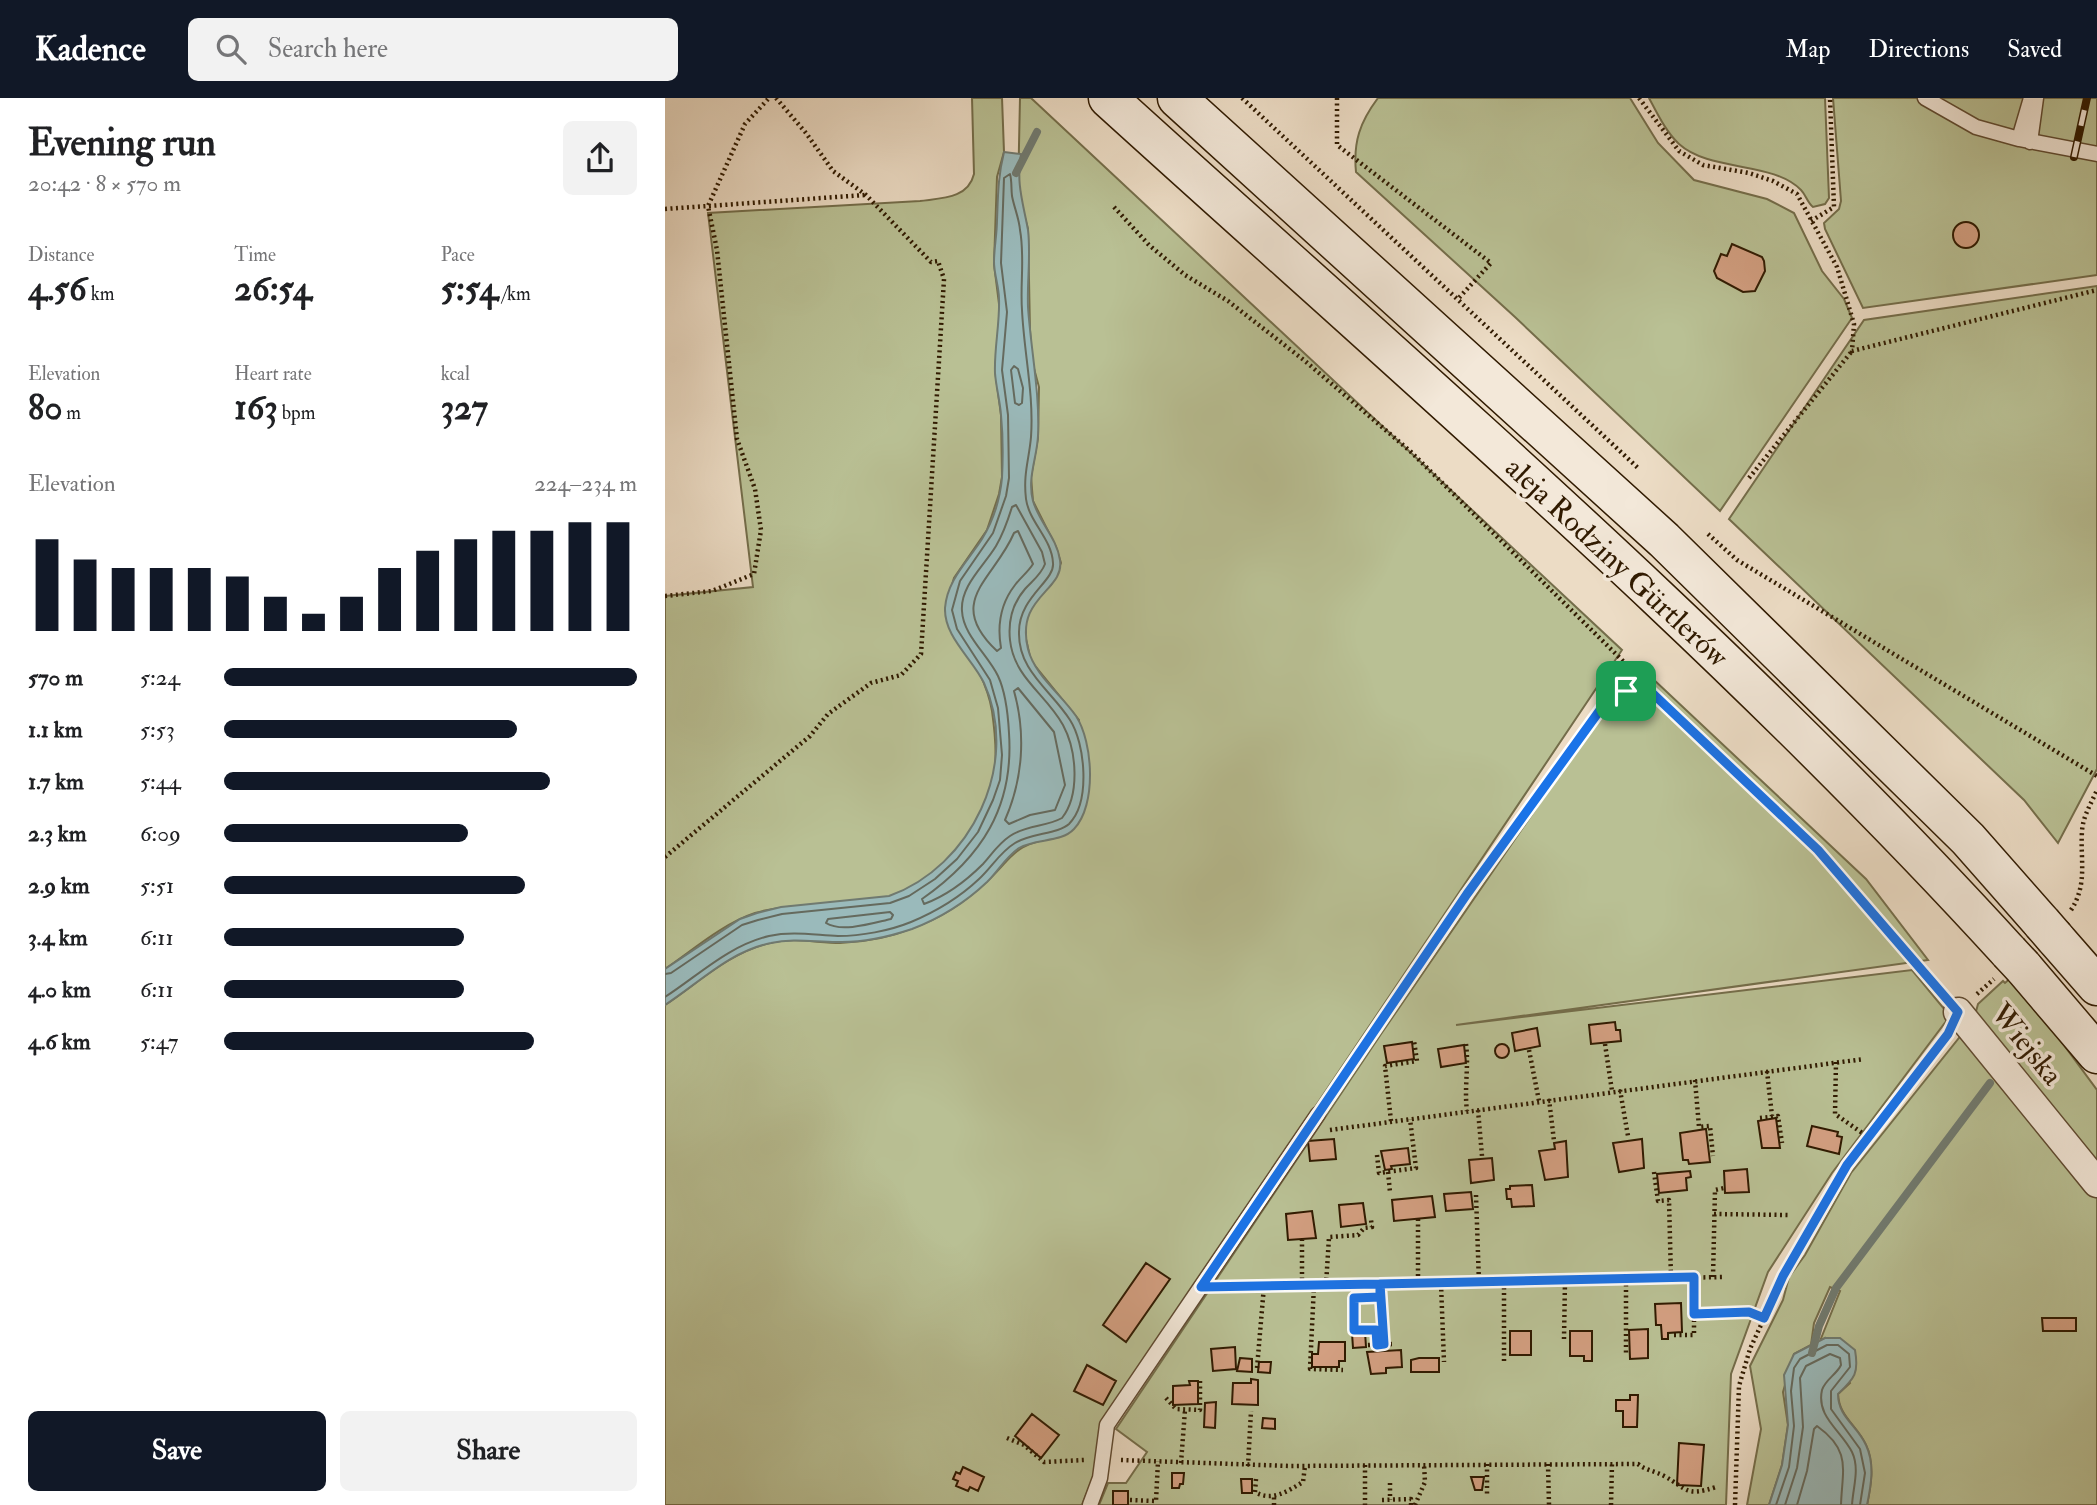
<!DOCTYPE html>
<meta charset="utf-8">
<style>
body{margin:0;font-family:"IM FELL Double Pica",serif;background:#f2f2f2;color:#202124;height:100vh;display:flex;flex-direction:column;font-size:26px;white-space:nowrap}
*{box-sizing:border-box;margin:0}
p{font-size:23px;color:#757577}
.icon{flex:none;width:38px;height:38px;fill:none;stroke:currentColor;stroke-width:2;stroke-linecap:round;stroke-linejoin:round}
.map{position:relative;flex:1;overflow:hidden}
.sheet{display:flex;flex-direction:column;background:#fff;width:665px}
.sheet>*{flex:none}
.pin{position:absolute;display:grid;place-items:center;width:60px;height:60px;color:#fff;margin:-30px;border-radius:14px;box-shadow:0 4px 10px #0006}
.round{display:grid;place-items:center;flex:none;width:74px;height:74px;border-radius:10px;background:#f2f2f2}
.head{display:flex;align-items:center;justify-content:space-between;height:119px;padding:0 28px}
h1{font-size:38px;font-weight:700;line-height:52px}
.metrics{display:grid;grid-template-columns:repeat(3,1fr);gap:10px;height:119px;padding:7px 28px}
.metrics div{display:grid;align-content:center}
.metrics b{font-size:35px;font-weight:700}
.metrics small{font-size:19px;font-weight:400}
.metrics p{font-size:19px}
.chart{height:196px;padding:14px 28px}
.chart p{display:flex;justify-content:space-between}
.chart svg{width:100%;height:126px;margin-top:7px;stroke:#111827;stroke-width:6}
.action{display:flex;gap:14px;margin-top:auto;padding:14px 28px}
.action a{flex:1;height:80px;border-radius:10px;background:#111827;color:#fff;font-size:28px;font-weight:700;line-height:80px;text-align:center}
.action a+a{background:#f2f2f2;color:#202124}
ul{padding:0 28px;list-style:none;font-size:23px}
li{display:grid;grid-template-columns:112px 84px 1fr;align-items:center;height:52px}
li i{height:18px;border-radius:9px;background:#111827}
header{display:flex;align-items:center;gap:42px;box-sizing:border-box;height:98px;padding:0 35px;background:#111827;color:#fff}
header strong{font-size:33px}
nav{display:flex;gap:38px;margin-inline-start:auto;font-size:24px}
.search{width:490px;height:63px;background:#f2f2f2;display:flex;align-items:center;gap:18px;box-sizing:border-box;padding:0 24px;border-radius:10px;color:#757577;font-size:26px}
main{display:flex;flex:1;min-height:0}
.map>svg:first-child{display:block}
</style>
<header>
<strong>Kadence</strong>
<div class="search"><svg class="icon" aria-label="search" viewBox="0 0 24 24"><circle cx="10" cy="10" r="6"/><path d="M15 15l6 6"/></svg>Search here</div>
<nav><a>Map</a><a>Directions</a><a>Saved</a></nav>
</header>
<main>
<section class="sheet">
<div class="head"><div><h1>Evening run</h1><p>20:42 · 8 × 570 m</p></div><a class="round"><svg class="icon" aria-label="share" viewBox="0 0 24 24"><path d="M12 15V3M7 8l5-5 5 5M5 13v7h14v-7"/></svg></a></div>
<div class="metrics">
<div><p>Distance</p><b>4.56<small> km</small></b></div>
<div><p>Time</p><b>26:54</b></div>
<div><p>Pace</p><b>5:54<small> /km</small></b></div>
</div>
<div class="metrics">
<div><p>Elevation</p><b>80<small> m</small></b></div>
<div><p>Heart rate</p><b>163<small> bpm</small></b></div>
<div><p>kcal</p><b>327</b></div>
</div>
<div class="chart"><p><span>Elevation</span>224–234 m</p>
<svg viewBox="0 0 160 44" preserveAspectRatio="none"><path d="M5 44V12M15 44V19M25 44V22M35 44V22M45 44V22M55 44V25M65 44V32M75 44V38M85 44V32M95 44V22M105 44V16M115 44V12M125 44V9M135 44V9M145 44V6M155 44V6"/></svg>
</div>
<ul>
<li><b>570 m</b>5:24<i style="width:100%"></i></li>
<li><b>1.1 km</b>5:53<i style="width:71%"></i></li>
<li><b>1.7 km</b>5:44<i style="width:79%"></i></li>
<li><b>2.3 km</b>6:09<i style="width:59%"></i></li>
<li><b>2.9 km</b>5:51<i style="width:73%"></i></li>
<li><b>3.4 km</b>6:11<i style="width:58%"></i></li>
<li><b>4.0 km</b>6:11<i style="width:58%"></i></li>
<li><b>4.6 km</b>5:47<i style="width:75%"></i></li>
</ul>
<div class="action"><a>Save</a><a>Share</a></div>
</section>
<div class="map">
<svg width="1432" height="1407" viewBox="0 0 1432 1407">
<rect width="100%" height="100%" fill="#ecdcc5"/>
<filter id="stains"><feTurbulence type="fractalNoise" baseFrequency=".00286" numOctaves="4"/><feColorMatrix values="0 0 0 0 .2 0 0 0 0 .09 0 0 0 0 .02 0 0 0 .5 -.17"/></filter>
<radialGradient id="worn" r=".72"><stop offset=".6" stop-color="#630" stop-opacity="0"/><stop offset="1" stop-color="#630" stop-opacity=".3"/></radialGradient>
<!-- green -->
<path fill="#b9c094" stroke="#746d4a" stroke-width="2" d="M307,0h30l2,54 -7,25 -3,87 6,48 -5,58 6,45 1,62 -3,17 -12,36 -33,48 -9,32c16,31 41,65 47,101 3,21 6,48 1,69 -13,51 -58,107 -111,119 -42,10 -86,2 -127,14 -33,11 -62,37 -90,56v-373l88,-9 -45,-374 212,-12c21,-3 48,-2 54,-27z
M355,0h11l591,552 -522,777 -6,48 -12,30h-417v-500c33,-22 65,-53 105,-62 24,-6 47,0 70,0 24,-1 51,-6 73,-15 25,-9 49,-24 69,-42 33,-29 27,-42 78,-49l19,-117 -48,-59 -5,-22v-20l9,-18 16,-16 10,-22 -5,-16 -23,-46 -2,-24 7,-39 1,-51 -7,-26 -2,-31 -2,-101 -10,-37z
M713,0h252l28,45 36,37 73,19 27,14 28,58 22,28 8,19 -132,193 -205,-194 -159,-145c-3,-30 4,-50 22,-74z
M984,0h176l4,100 -4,6 -12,3c-6,-5 -7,-12 -12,-17 -28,-29 -91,-18 -122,-46 -13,-12 -22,-31 -30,-46z
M1168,0h264v177l-234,33 -38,-79 -1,-6 15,-14 2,-8z
M1432,188v483l-39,74 -34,-43 -295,-281 135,-199z
M971,565l230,216 62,81 -472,65 456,-55 38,46 -118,157 -64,99 -37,102 -5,131h-627l9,-22h18l21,-31 -31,-23 265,-395z
M1348,878l84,114v415h-230c4,-19 8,-41 -1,-60 -9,-20 -27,-28 -28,-51l12,-11 -25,-45 -5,3 20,-50 -10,-4 -16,36 -3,22 -17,9 -11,38 5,33 -6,40 -13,40h-22l14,-76 -11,-63 33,-66 6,-23 16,-22 46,-82 123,-154 4,-15 25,-23 2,2z"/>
<!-- water -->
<path fill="#9ababb" stroke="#707a70" stroke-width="2" d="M339,54l17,2c-5,30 2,48 7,76 3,26 -1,51 0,77 3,44 12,86 10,129 -1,22 -11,42 -5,65 6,21 24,37 27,59 5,31 -45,36 -32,89 7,27 33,45 48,67 17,26 21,89 -2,113 -13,14 -38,9 -55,19 -13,9 -21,23 -32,34 -21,20 -49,37 -75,47 -24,8 -51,14 -76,13 -21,0 -43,-4 -65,1 -41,8 -72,40 -106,62v-36l75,-50 17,-6 24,-6 108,-11c82,-29 132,-132 95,-213 -12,-25 -40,-46 -39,-75 2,-28 23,-47 37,-69 11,-18 18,-40 20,-61 1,-20 1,-43 -1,-63 -1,-14 -5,-28 -6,-42 -1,-24 5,-50 4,-74 0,-12 -5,-25 -5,-37 0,-14 3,-28 3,-42 1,-25 1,-44 7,-68z
M1160,1240h15l15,12c4,23 0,28 -17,44 0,23 19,31 28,51 9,19 5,41 1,60h-98l13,-40 6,-40 -4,-50 10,-21z"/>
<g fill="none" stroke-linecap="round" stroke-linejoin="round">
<!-- shore -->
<path stroke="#656a5e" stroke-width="2" d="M349,268l4,3 5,19 -1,15 -3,2 -4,-2 -4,-33z
M351,407l26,47 3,12c-4,11 -13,17 -20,25 -12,14 -17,32 -15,51 4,38 36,54 53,85 14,26 17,70 -1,93 -16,9 -36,7 -52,18 -12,8 -18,18 -27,28 -17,17 -37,32 -59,40l-2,-5c60,-42 92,-92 87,-166 -1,-19 -3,-40 -11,-57 -10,-21 -35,-41 -36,-65 -2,-25 22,-45 34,-65 7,-12 12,-26 16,-39z
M353,433l15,33c-5,8 -12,13 -18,21 -14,18 -18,40 -14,63l-4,3c-53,-50 -3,-71 17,-118z
M353,590l36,44 11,53 -10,25 -25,5 -21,9 -4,-4c18,-41 21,-86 9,-129z
M225,814l3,3 -2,4c-18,4 -49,14 -65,4l2,-4z
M0,876l6,-1 71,-48 16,-5 24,-6 108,-11 19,-7 26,-17 22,-20 21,-27 15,-32 7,-20 2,-25 -4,-47 -8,-28 -33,-51 -5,-19 8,-29 33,-48 13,-37 3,-18 -1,-63 -6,-45 5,-58 -6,-49 3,-85 6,-4c2,7 1,14 2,22 2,11 7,22 8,34 5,27 0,54 2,80 2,43 12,84 9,127 -2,23 -8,37 -5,62 3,23 26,40 27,64 2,18 -34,34 -34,69 -1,39 32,58 51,88 15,23 21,82 -1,104 -11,10 -38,9 -54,19 -15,9 -23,24 -36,36 -19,18 -44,33 -68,43 -22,9 -50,14 -73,14 -24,-1 -46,-5 -69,0 -41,10 -70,39 -104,61
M1111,1407l13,-38 5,-41 -3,-35 3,-23 6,-9 27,-14h11l11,9 1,13 -19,24v18l29,40 5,24 -5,32
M1120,1407l12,-37 6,-41 -3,-49 6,-12 24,-12 10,4 1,7c-4,9 -16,15 -19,25 -6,27 19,40 30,62 8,17 1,35 0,53
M1132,1407l10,-34 7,-42 3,-3c35,25 25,44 24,79"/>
<!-- stream -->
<path stroke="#707a70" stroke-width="8" d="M351,75l21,-41
M1147,1255l7,-27 17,-38 154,-205"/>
</g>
<!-- building -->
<path fill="#d39f81" stroke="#301a00" stroke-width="2" d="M1288 137a13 13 0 1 1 26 0a13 13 0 1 1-26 0Z
M1067,146l30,13 2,4 1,10 -10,20 -12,1 -26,-14 -3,-7 7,-17 6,2z
M950,924l1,8h4l1,11 -30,3 -2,-19z
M872,930l3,18 -25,5 -3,-18z
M747,944l2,17 -27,4 -3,-17z
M830 953a7 7 0 1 1 14 0a7 7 0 1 1-14 0Z
M799,947l2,18 -25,4 -3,-18z
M1111,1020l4,30h-18l-4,-27z
M1147,1028l26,6 -1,4 5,1 -3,17 -32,-8z
M1041,1031l4,33 -21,2 -1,-4h-5l-3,-27z
M669,1041l2,20 -26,2 -2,-20z
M977,1041l2,29 -25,4 -6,-29z
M901,1043l2,36 -23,3 -6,-29 16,-2 -1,-6z
M743,1050l2,16 -19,2 1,3 -7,1 -4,-19z
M827,1060l2,22 -23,3 -2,-23z
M1082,1071l2,23 -24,1 -1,-22z
M1025,1073l1,6 -5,1 1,12 -28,3 -2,-19z
M867,1087l2,21 -22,1 -1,-8h-4l-1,-10h4v-3z
M806,1094l2,17 -27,2 -2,-17z
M767,1098l3,21 -41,4 -2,-21z
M698,1105l3,21 -25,3 -2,-22z
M647,1113l4,27 -28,2 -2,-26z
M481,1165l24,16 -44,63 -23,-17z
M1016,1205l1,29 -14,1v6h-6l-1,-14h-5l-1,-21z
M1377,1220h34v13h-33z
M983,1231v29l-18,1 -1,-29z
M845,1233h21v24h-21z
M905,1233h22v30h-8v-5h-14z
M700,1234l1,15 -13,1 -1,-15z
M654,1244h26v19h-6v6h-27v-13h6z
M570,1249l1,22 -23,2 -2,-22z
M736,1252l1,17 -16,1v5l-15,1 -4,-22z
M575,1260l12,1v13l-15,-1z
M754,1260h20v14h-28v-12z
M594,1264h12l-1,11 -12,-1z
M422,1267l29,16 -13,24 -29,-14z
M586,1281l7,1v25l-26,-1 1,-21h18z
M524,1283h9v23l-25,1v-19l17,-1z
M965,1297h8l-1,32h-14v-16h-7v-11h14z
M551,1304l-1,26 -11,-1 1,-24z
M367,1316l27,21 -18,23 -26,-22z
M598,1320l12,1v10l-13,-1z
M1014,1345l25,2 -3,41 -24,-1z
M298,1369l21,10 -6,14 -8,-4 -2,4 -12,-5 2,-5 -5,-2 3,-7 4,2z
M507,1375h12l-1,11h-3l-1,4h-7z
M806,1379h13l-2,13h-7z
M576,1381h11v14h-10z
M448,1393h15v14h-15z"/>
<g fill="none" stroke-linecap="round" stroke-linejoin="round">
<!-- service casing -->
<g stroke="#5f4a31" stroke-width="17">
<path id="service" d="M1260,0l51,29 43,12 78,15
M1354,41l12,-41
M1365,44l6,-44
M425,1407l10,-27 7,-53 211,-311"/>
</g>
<!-- minor casing -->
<g stroke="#5f4a31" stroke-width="31">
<path id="minor" d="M1293,914l139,171"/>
</g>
<!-- secondary casing -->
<g stroke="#301a00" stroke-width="41">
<path id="secondary" d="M443,0c306,278 622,548 901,854
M512,0l487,442 304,299 74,84
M1390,840l42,48
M1358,869l74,87"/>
</g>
<!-- path -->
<path stroke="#301a00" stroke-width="4.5" stroke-dasharray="2 3.5" stroke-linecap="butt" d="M577,0l396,370
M672,0v47l154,118 -34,37
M974,0l40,53 24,14 46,8 24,8 24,13 40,73 17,57 -2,27 245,-61
M449,109l35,38 36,30 43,26 77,60 105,90 214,211 2,29
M0,111l200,-14
M1146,123l23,-14 -4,-109
M1084,380l103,-127
M1043,436l29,26 360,216
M0,498l47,-5 42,-17 7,-44 -6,-41 -18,-50 -20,-189 -9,-44 37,-82 24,-26
M0,759l145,-121 18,-22 43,-31 30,-8 20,-21 23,-375 -6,-18 -7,1 -65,-67 -33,-24 -27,-38 -30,-35
M1406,812c17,-26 9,-50 11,-79 1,-15 9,-27 15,-41
M1312,896l17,-15
M801,946c3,23 -2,44 1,67
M940,946l7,47
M864,952l10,51
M1171,964l-1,52 33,23
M1102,973l5,45
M1030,982l4,47 11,-1 3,30
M955,992l8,46
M664,1000l138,-204 126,-174c19,-25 24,-28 56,-30l169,160 124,142
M884,1001l5,42
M813,1012l4,46
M1095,1020l18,-2 4,27
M726,1023l-6,-55 32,-5 -3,-20
M665,1032l534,-71
M712,1057l2,18 37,-5 -6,-49
M723,1074l2,20
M989,1074l4,29 11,-1 2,79
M811,1097l3,88
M1049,1116l74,1
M753,1121v65
M1048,1179l2,-87 9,-2
M961,1181v77
M715,1186l3,60
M776,1186l3,78
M637,1187v-45
M649,1187l-4,84 33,1
M661,1187l3,-48 29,-2 6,-7 8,-1 -1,-7
M560,1189l499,-10
M1029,1216l55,-2 15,6
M1009,1237h20v-58
M899,1241l1,-58
M703,1247l27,-1
M712,1247l-1,-15h-22v-32l26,-1
M839,1263v-79
M592,1270l7,-82
M501,1300l10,11 24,1v-30
M342,1340l17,7 20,17 40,-2
M456,1362l169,6 348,-2c7,6 17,7 26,12 24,13 21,21 52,11
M516,1365l4,-53
M822,1366v30
M883,1366l1,41
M700,1367v40
M583,1368l3,-55
M591,1381l-1,13c17,10 33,-1 48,-10l2,-16
M725,1385v17
M465,1402l26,1 2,-40
M717,1402l29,-1v6
M609,1407v-10
M750,1407l10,-23 -1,-18
M946,1407l1,-41
M1070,1407l4,-119 11,-37 33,-72 51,-91 112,-149"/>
<!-- service -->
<use href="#service" stroke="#f3e8d9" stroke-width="14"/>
<!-- minor -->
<use href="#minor" stroke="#f3e8d9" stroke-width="28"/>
<!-- secondary -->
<use href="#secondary" stroke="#f3e8d9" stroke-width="38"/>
<!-- rail casing -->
<g stroke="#301a00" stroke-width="8">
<path id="rail" d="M1409,59l13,-59"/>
</g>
<!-- rail -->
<use href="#rail" stroke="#f3e8d9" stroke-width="5" stroke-dasharray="16" stroke-linecap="butt"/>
<!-- secondary-bridge casing -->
<g stroke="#301a00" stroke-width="41" stroke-linecap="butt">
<path id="secondary-bridge" d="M1377,825l13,15
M1344,854l14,15"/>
</g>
<!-- secondary-bridge -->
<use href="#secondary-bridge" stroke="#f3e8d9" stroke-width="38"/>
</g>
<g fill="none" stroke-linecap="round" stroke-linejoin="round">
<!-- route casing -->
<g stroke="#fff" stroke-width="14">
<path id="route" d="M961,593l-18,8 -141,195 -266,393 179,-3 4,60 -7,1 -1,-15h-22v-32l26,-1v-13l314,-7v37l55,-2 15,6 19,-42 64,-111 101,-131 10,-22 -140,-162 -169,-160 -23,1"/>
</g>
<!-- route -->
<use href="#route" stroke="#1a73e8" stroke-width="9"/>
</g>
<g text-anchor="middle" stroke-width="7" stroke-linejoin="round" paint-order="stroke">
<!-- street labels -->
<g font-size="30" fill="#301a00" stroke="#f3e8d9">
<text transform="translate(952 464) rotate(43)" y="10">aleja Rodziny Gürtlerów</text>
<text transform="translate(1362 946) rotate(51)" y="10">Wiejska</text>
</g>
</g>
<rect width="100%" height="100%" filter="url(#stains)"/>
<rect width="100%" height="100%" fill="url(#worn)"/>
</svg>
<div class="pin" style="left:961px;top:593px;background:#1e9e55"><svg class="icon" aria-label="arrive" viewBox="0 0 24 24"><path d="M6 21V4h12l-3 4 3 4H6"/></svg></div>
</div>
</main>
